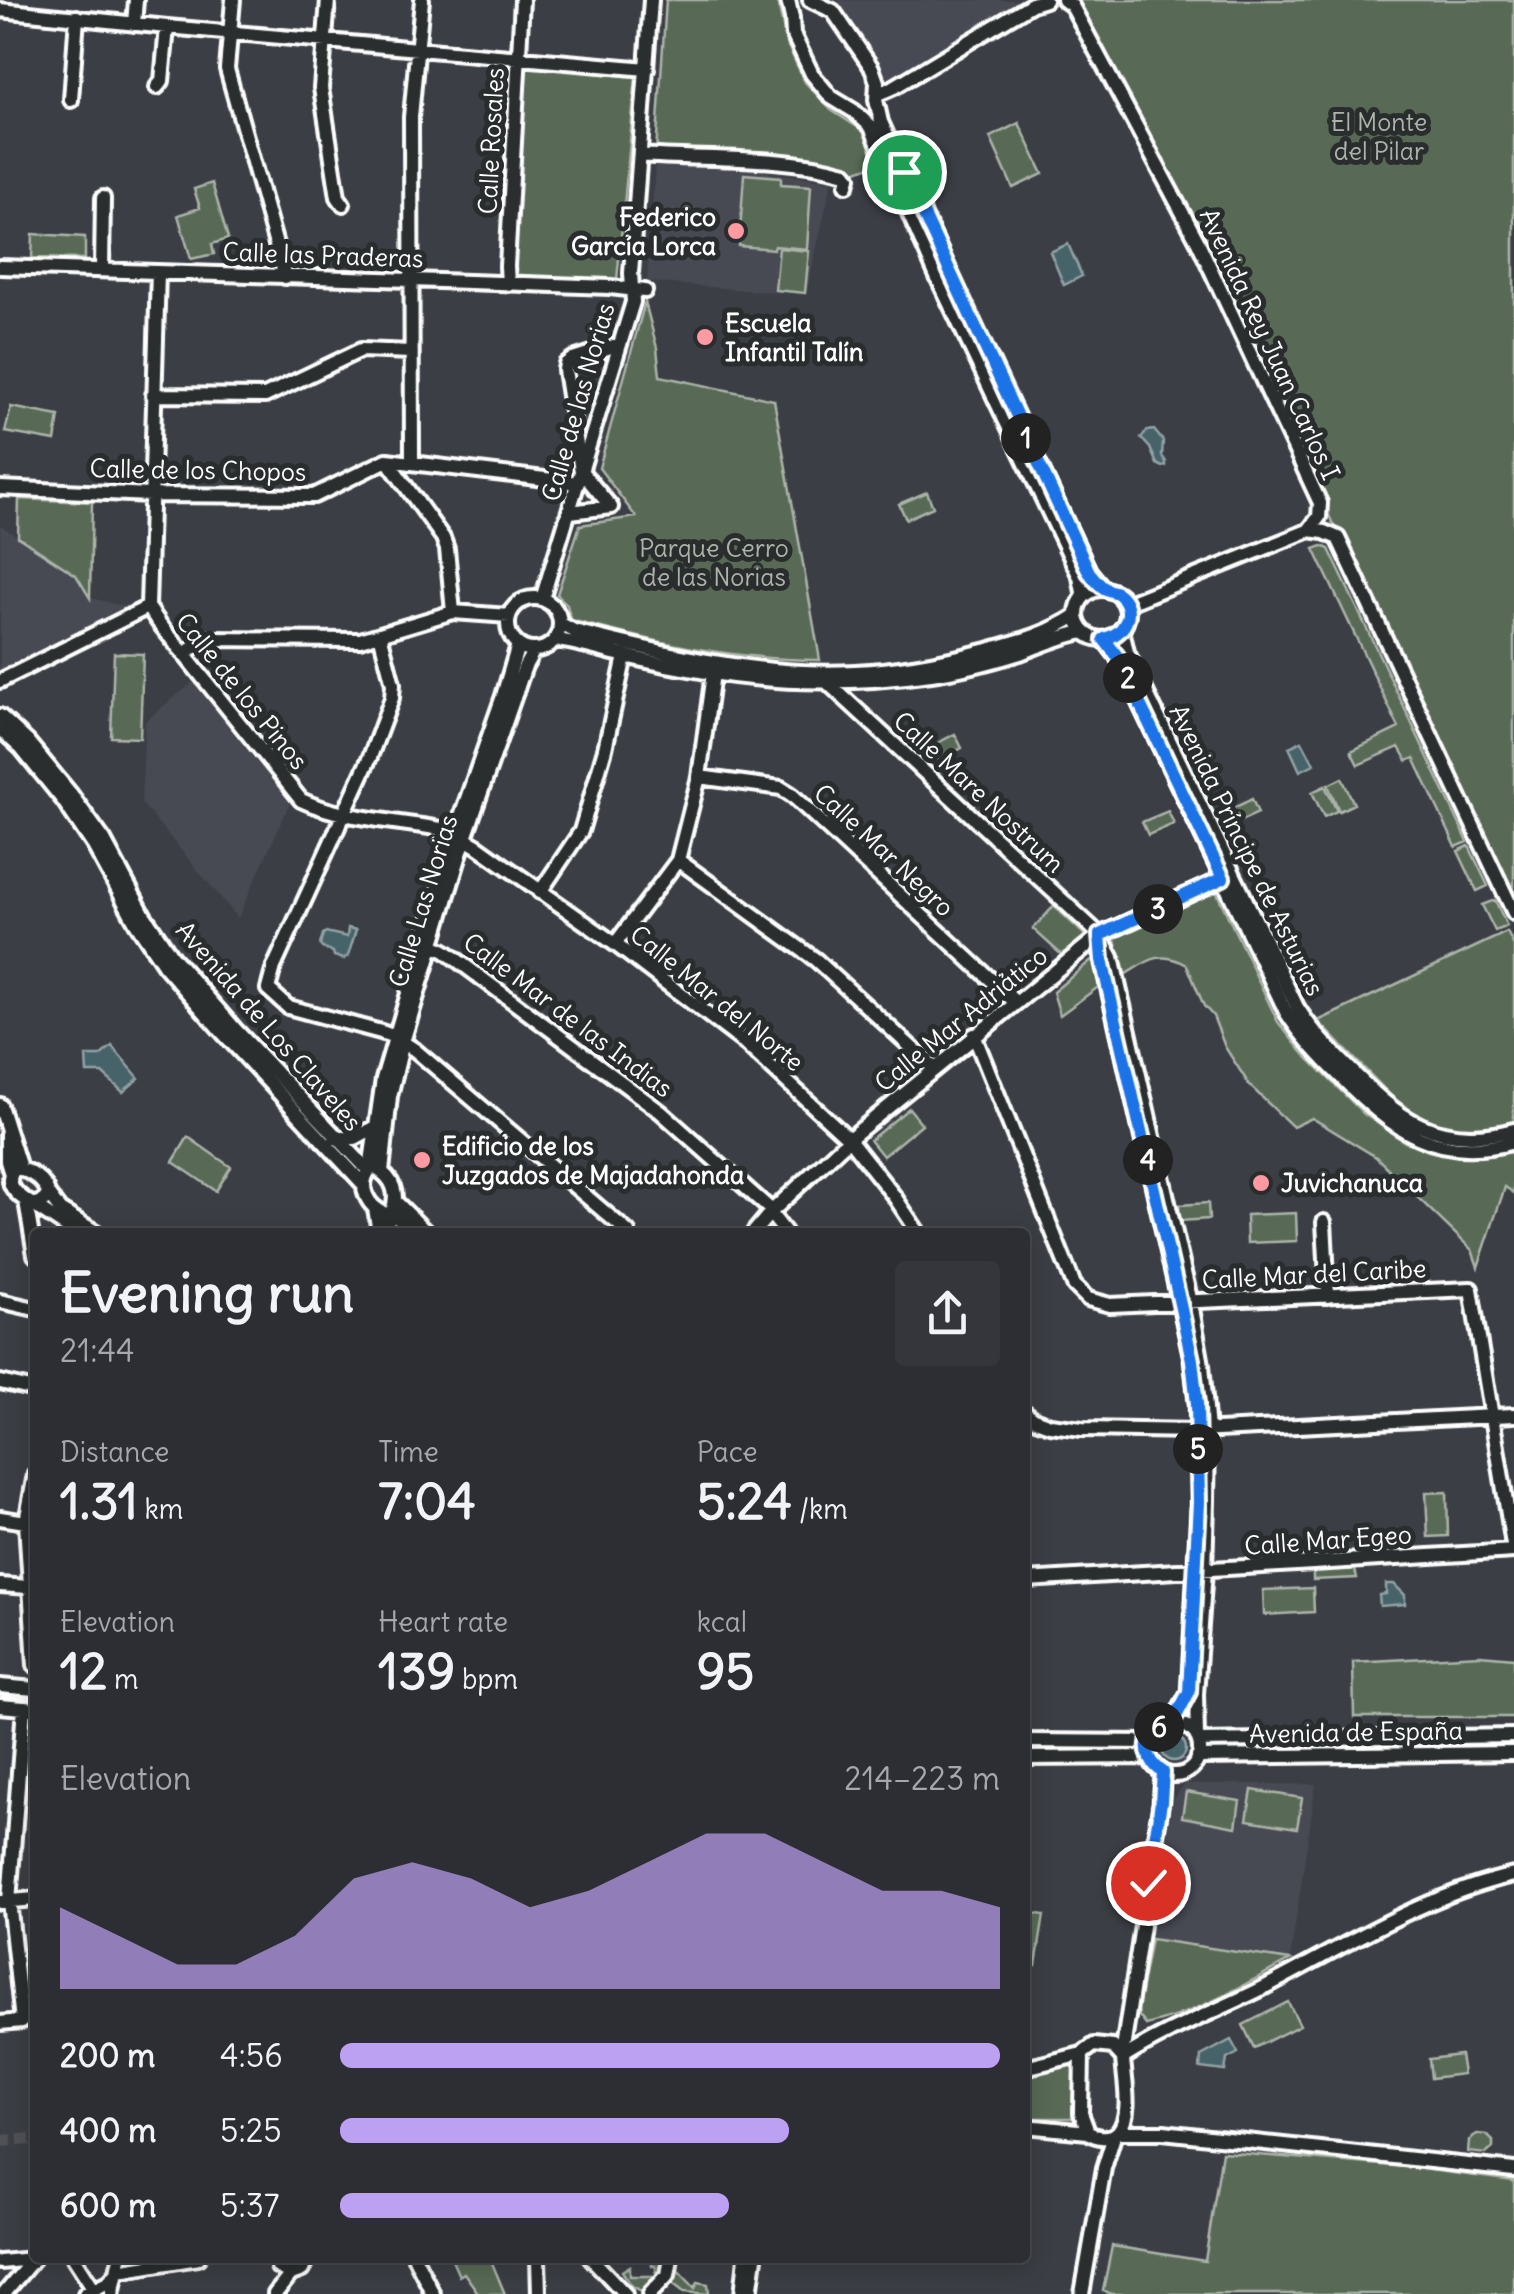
<!DOCTYPE html>
<meta charset="utf-8">
<style>
body{margin:0;font-family:Delius,sans-serif;background:#34363b;color:#f1f3f6;height:100vh;display:flex;flex-direction:column;font-size:38px;white-space:nowrap}
*{box-sizing:border-box;margin:0}
p{font-size:32px;color:#a6a8ac}
.icon{flex:none;width:55px;height:55px;fill:none;stroke:currentColor;stroke-width:2;stroke-linecap:round;stroke-linejoin:round}
.map{position:relative;flex:1;overflow:hidden}
.sheet{position:absolute;left:30px;top:1228px;width:1000px;height:1035px;display:flex;flex-direction:column;background:#2c2e33;border-radius:10px;box-shadow:0 5px 25px #0003,0 0 0 2px #484a4e}
.sheet>*{flex:none}
.pin{position:absolute;display:grid;place-items:center;width:85px;height:85px;color:#fff;margin:-42px;border:5px solid #fff;border-radius:50%;box-shadow:0 2px 10px #0007}
.km{position:absolute;width:50px;height:50px;margin:-25px;border-radius:50%;background:#222;color:#fff;font-size:28px;line-height:50px;text-align:center}
.round{display:grid;place-items:center;flex:none;width:105px;height:105px;border-radius:10px;background:#34363b}
.overview{display:flex;align-items:center;justify-content:space-between;height:170px;padding:0 30px}
h1{font-size:55px;font-weight:700;line-height:75px}
.metrics{display:grid;grid-template-columns:repeat(3,1fr);gap:15px;height:170px;padding:10px 30px}
.metrics div{display:grid;align-content:center}
.metrics b{font-size:50px;font-weight:700}
.metrics small{font-size:28px;font-weight:400}
.metrics p{font-size:28px}
.chart{height:280px;padding:20px 30px}
.chart p{display:flex;justify-content:space-between}
.chart svg{width:100%;height:180px;margin-top:10px;fill:#bca0f2;opacity:.7}
ul{padding:0 30px;list-style:none;font-size:32px}
li{display:grid;grid-template-columns:160px 120px 1fr;align-items:center;height:75px}
li i{height:25px;border-radius:12px;background:#bca0f2}
.map>svg:first-child{display:block}
</style>
<div class="map">
<svg width="1514" height="2294" viewBox="0 0 1514 2294">
<rect width="100%" height="100%" fill="#3b3e44"/>
<filter id="ink" filterUnits="userSpaceOnUse"><feTurbulence type="fractalNoise" baseFrequency=".01" numOctaves="2"/><feDisplacementMap in="SourceGraphic" scale="20" xChannelSelector="R" yChannelSelector="G"/><feConvolveMatrix kernelMatrix="1 2 1 2 8 2 1 2 1" color-interpolation-filters="sRGB"/></filter>
<g filter="url(#ink)">
<!-- built -->
<path fill="#474953" d="M838,0h188l-138,85z
M655,165l106,6 71,10 -26,114 -159,-13z
M0,525l76,50 15,23 37,9 -128,63z
M193,682l97,121 -52,115 -97,-115 4,-82z
M1185,1784h131l-26,176 -139,-21 21,-139z"/>
<!-- green -->
<path fill="#586a54" stroke="#acb4aa" stroke-width="2.5" d="M666,0h111l10,44 18,38 26,28 34,22 11,32 -19,7 -37,-10 -164,-8z
M1074,0h440v905l-177,-372 -103,-227z
M523,66l113,11 -19,203 -103,-4z
M1019,123l24,51 -30,14 -23,-51z
M744,174l37,3v7l30,2 -4,63 -32,-3 -1,3 -35,-3z
M212,183l16,56 -16,5 2,10 -23,5 -13,-44 22,-7 -6,-19z
M33,234l52,3v22l-53,-1z
M779,248l30,3 -4,42 -30,-3z
M645,302l12,46 3,28 114,24 46,260c-85,0 -167,-18 -249,-40l-4,-15 -10,-11 23,-69 56,-8 -37,-49z
M11,407l48,9 -4,25 -50,-9z
M927,492l6,15 -27,12 -7,-15z
M19,499l73,3 -2,96 -14,-23 -58,-38z
M1322,546l7,3 139,293 -12,5 -42,-89 -7,3 -8,-14 -41,18 -7,-14 48,-23 -85,-179z
M114,653l29,1 -3,84 -29,-1z
M955,734l7,14 -27,14 -7,-14z
M1342,778l12,26 -15,7 -11,-26z
M1325,786l12,25 -13,6 -12,-25z
M1252,799l6,14 -24,11 -7,-13z
M1168,811l6,13 -26,11 -6,-13z
M1469,846l19,40 -11,5 -19,-40z
M1216,891l62,131 24,30 62,62 41,28 45,12 43,1 21,-4v42l-9,-6 -27,80 -6,-17 -96,-93 -64,-39 -19,9 -43,-41 -25,-39 -12,-31 -9,-10 -17,-41c-27,-16 -40,-4 -64,11l-8,-36 3,-3z
M1495,900l12,26 -12,5 -13,-26z
M1054,906l34,32 -24,19 -31,-28z
M1507,932l7,14v176l-17,5h-36l-26,-5 -29,-11 -88,-90z
M1094,958l7,27 -41,30 -7,-23z
M909,1108l13,16 -39,32 -13,-16z
M188,1137l43,30 -15,24 -43,-29z
M1208,1203l1,16 -29,2 -1,-16z
M1296,1213l1,28 -50,2 -1,-28z
M1447,1492l1,44 -20,1 -2,-44z
M1351,1566l4,4 2,8 -44,2v-6l3,-6z
M1313,1588l1,24 -50,3 -1,-25z
M1480,1655l34,3v59h-160l-1,-55z
M1252,1790l50,8 -5,30 -50,-8z
M1186,1792l54,9 -4,26 -54,-10z
M1025,1912l19,3 -8,50 -11,-2z
M1151,1939l139,21c-46,25 -92,53 -144,65l-7,-9 -1,-7z
M1288,2002l12,23 -46,23 -11,-23z
M1460,2055l3,19 -32,4 -2,-19z
M1068,2064l6,3 2,51h-51v-42z
M1477,2134l10,1 6,6v7l-7,6 -18,-2 1,-11z
M1222,2152l185,15 107,14v113h-403l-8,-3 9,-45 93,15z
M451,2258h39l15,36h-26l-15,-21 -5,3z
M652,2258h10l-3,16 -18,17 -10,-6 -9,-14 8,-5v10h26v-10h-4z
M675,2267l20,21 3,-6 10,2 1,10 -25,-2 -13,-10z"/>
<!-- water -->
<path fill="#47646a" stroke="#91a2a6" stroke-width="2.5" d="M1068,244l14,32 -18,9 -14,-33z
M1154,430l9,11 -1,15 4,6v4l-3,1 -6,-3 -7,-16 -9,-10 6,-7z
M1302,741l12,23 -14,7 -11,-24z
M348,928l8,2 -8,26 -4,3 -10,-3 -1,-4 -11,-4 -2,-3 3,-11 3,-2 21,5z
M112,1046l27,32 -16,14 -21,-19h-15l-1,-17h14z
M1386,1584h8l11,11v9l-25,2 -1,-11 7,-1z
M1162 1749a12 12 0 1 1 24 0a12 12 0 1 1-24 0Z
M1231,2040l7,13 -11,6 -2,12 -25,-3 1,-12z"/>
<g fill="none" stroke-linecap="round" stroke-linejoin="round">
<!-- minor-tunnel -->
<path stroke="#4f5157" stroke-width="12" stroke-dasharray="12 6" stroke-linecap="butt" d="M0,2141l35,-2"/>
<!-- minor casing -->
<g stroke="#fff" stroke-width="20">
<path id="minor" d="M233,0l-6,69 58,208
M328,0l-7,88 17,109 5,7
M788,0l4,18 1,16 19,40 19,23 23,14 17,16 67,152 142,298 4,20
M810,0l23,11 39,57 5,14 -1,18 5,22 104,230 104,219 14,17
M1064,0l8,6 126,236 122,261 -1,14 -10,13
M0,10l167,17 480,42
M134,24l2,-24
M157,87l5,-6 5,-54
M878,94l16,-7 138,-83 13,-4
M71,100l6,-83
M640,155c65,5 144,0 206,18l3,4 -2,8
M0,267l411,13 199,7 35,4
M102,270l1,-72
M158,272l-10,335 11,16 142,177c40,19 96,21 140,29l14,4 22,13 138,98 131,100 103,95 45,57 24,36
M508,284l-1,-18 15,-266
M153,395l112,1 96,-46 50,2
M387,460l56,78 4,11 6,63
M412,461l-1,-344 11,-117
M0,488l150,7 164,1 73,-36 191,23
M570,512l41,-5 -30,-36 -16,-101 1,-6 7,-5 47,-15
M1309,530l15,2 14,6 176,375
M1077 614a25 25 0 1 1 50 0a25 25 0 1 1-50 0Z
M508 624a26 26 0 1 1 52 0a26 26 0 1 1-52 0Z
M542,599l91,-297 -2,-29 20,-273
M1126,604l184,-74
M561,624l13,7c91,23 187,46 281,41 44,-2 87,-10 129,-21 33,-9 65,-17 93,-36
M1122,630l5,22 170,355c14,23 32,41 51,60 50,52 90,83 166,63
M380,634l13,50 -1,14 -22,59 -96,210 -6,22 20,18 93,25 14,5 20,13 213,182
M1104,639l13,17 169,356c16,25 35,45 56,66 51,52 95,85 172,64
M555,640c23,2 44,10 67,15 22,6 44,10 67,14 79,15 162,16 242,5 30,-4 60,-12 89,-21 22,-8 41,-17 64,-21
M184,654l22,-15 154,1 93,-28 56,4
M0,681l148,-74
M827,682l273,253 12,22 79,346 11,62 6,65 -1,72 -2,68 -9,124 1,43
M0,716l28,26 42,51 34,47 40,75 28,42 63,72 133,141
M0,729l21,19 42,52 31,46 42,77 28,42 60,69 140,151
M699,777l82,11 11,7 223,207
M678,860l138,100 119,109
M540,892l41,-61 24,-82 20,-93
M426,941l19,10 216,161 111,99
M1101,942l1,17 78,345 12,56 5,44 2,98 -10,190 -16,30
M615,944l63,-84 21,-83 14,-104
M974,1035l100,250 14,14 22,6 361,-16 43,262 -489,29
M0,1105l20,63
M7,1134v27l3,10
M335,1138h20l20,-11
M16,1168c13,2 30,13 32,26l-4,7 -11,4c-14,-8 -33,-23 -17,-37z
M377,1169c16,9 22,25 15,42
M382,1172l8,-76 13,-54 62,-204 60,-172 9,-16
M48,1194l12,16 36,22
M26,1201l9,54
M395,1201l31,31
M33,1205l41,27
M375,1208l4,24
M392,1211l20,21
M770,1213l15,19
M386,1214c-19,-7 -29,-28 -16,-45l13,-90 72,-246 48,-137 15,-51
M386,1214l3,18
M1324,1222l4,74
M754,1232l16,-19 79,-74 251,-204 123,-56
M0,1301l35,8
M0,1382l35,8
M1025,1412l11,8 14,5 32,4 116,2 316,-16
M35,1474l-9,48 9,143
M0,1518l26,4
M0,1585l29,2
M0,1686l35,3
M0,1706l35,3
M1148 1749a26 26 0 1 1 52 0a26 26 0 1 1-52 0Z
M1025,1741l124,1
M1199,1741l315,-5
M1198,1757l316,-4
M1025,1758l124,-1
M0,1902l35,-3
M0,2023l22,-2 -13,-120 15,-193
M1082,2054l-1,59 7,19
M1122,2056l39,-254 2,-30
M1123,2058c43,-28 92,-46 138,-69 82,-42 163,-94 253,-114
M1025,2068l57,-14 12,-9 19,2 10,11c1,22 10,56 -5,74
M1025,2126l63,6c8,6 21,8 30,0h45l351,38
M74,2258l20,31
M276,2258l2,9 13,7 11,-4 5,-12
M415,2258l18,36
M538,2258l1,36
M591,2258l34,36
M0,2262l33,-3
M4,2294l31,-37
M85,2294l23,-12 10,-11 80,-13
M112,2294l8,-36
M275,2294l16,-20
M650,2294l18,-19 3,-17
M742,2294l4,-36
M750,2294l5,-36
M1082,2294l22,-126 10,-32"/>
</g>
<!-- minor -->
<use href="#minor" stroke="#2a2d2e" stroke-width="12"/>
</g>
</g>
<g fill="none" stroke-linecap="round" stroke-linejoin="round" filter="url(#ink)">
<!-- route casing -->
<g stroke="#fff" stroke-width="20">
<path id="route" d="M904,172l185,400c5,6 10,14 17,17 9,5 7,0 15,7 16,17 2,39 -17,43l13,17 106,222 -123,57 2,25 78,344 12,56 5,44 2,98 -10,190 -16,30c-29,6 -34,34 -10,50l-2,30 -13,81"/>
</g>
<!-- route -->
<use href="#route" stroke="#1a73e8" stroke-width="12"/>
</g>
<!-- markers -->
<g fill="#ff9aa2" stroke="#2a2d2e" stroke-width="4">
<circle cx="736" cy="231" r="10"/>
<circle cx="705" cy="337" r="10"/>
<circle cx="422" cy="1160" r="10"/>
<circle cx="1261" cy="1183" r="10"/>
</g>
<g text-anchor="middle" stroke-width="10" stroke-linejoin="round" paint-order="stroke">
<!-- park labels -->
<g font-size="25" fill="#acb4aa" stroke="#2a2d2e">
<text x="1379" y="131">El Monte<tspan x="1379" dy="29">del Pilar</tspan></text>
<text x="714" y="557">Parque Cerro<tspan x="714" dy="29">de las Norias</tspan></text>
</g>
<!-- street labels -->
<g font-size="25" fill="#fff" stroke="#2a2d2e">
<text transform="translate(491 141) rotate(-87)" y="9">Calle Rosales</text>
<text transform="translate(323 255) rotate(2)" y="9">Calle las Praderas</text>
<text transform="translate(1270 344) rotate(65)" y="9">Avenida Rey Juan Carlos I</text>
<text transform="translate(578 402) rotate(-74)" y="9">Calle de las Norias</text>
<text transform="translate(198 470) rotate(1)" y="9">Calle de los Chopos</text>
<text transform="translate(242 691) rotate(51)" y="9">Calle de los Pinos</text>
<text transform="translate(979 792) rotate(43)" y="9">Calle Mare Nostrum</text>
<text transform="translate(884 850) rotate(43)" y="9">Calle Mar Negro</text>
<text transform="translate(1247 850) rotate(64)" y="9">Avenida Príncipe de Asturias</text>
<text transform="translate(423 901) rotate(-73)" y="9">Calle Las Norias</text>
<text transform="translate(717 998) rotate(39)" y="9">Calle Mar del Norte</text>
<text transform="translate(568 1015) rotate(37)" y="9">Calle Mar de las Indias</text>
<text transform="translate(961 1019) rotate(-39)" y="9">Calle Mar Adriático</text>
<text transform="translate(269 1026) rotate(49)" y="9">Avenida de Los Claveles</text>
<text transform="translate(1314 1274) rotate(-3)" y="9">Calle Mar del Caribe</text>
<text transform="translate(1328 1540) rotate(-4)" y="9">Calle Mar Egeo</text>
<text transform="translate(1356 1732) rotate(-1)" y="9">Avenida de España</text>
</g>
<!-- poi labels -->
<g font-size="25" font-weight="bold" fill="#fff" stroke="#2a2d2e" text-anchor="start">
<text x="716" y="226" text-anchor="end">Federico<tspan x="716" dy="29">García Lorca</tspan></text>
<text x="725" y="332">Escuela<tspan x="725" dy="29">Infantil Talín</tspan></text>
<text x="442" y="1155">Edificio de los<tspan x="442" dy="29">Juzgados de Majadahonda</tspan></text>
<text x="1281" y="1192">Juvichanuca</text>
</g>
</g>
</svg>
<div class="pin" style="left:904px;top:172px;background:#1e9e55"><svg class="icon" aria-label="arrive" viewBox="0 0 24 24"><path d="M6 21V4h12l-3 4 3 4H6"/></svg></div>
<div class="pin" style="left:1148px;top:1883px;background:#d93025"><svg class="icon" aria-label="check" viewBox="0 0 24 24"><path d="M5 12l5 5 9-10"/></svg></div>
<b class="km" style="left:1026px;top:438px">1</b>
<b class="km" style="left:1128px;top:678px">2</b>
<b class="km" style="left:1158px;top:909px">3</b>
<b class="km" style="left:1148px;top:1160px">4</b>
<b class="km" style="left:1198px;top:1449px">5</b>
<b class="km" style="left:1159px;top:1727px">6</b>
<section class="sheet">
<div class="overview"><div><h1>Evening run</h1><p>21:44</p></div><a class="round"><svg class="icon" aria-label="share" viewBox="0 0 24 24"><path d="M12 15V3M7 8l5-5 5 5M5 13v7h14v-7"/></svg></a></div>
<div class="metrics">
<div><p>Distance</p><b>1.31<small> km</small></b></div>
<div><p>Time</p><b>7:04</b></div>
<div><p>Pace</p><b>5:24<small> /km</small></b></div>
</div>
<div class="metrics">
<div><p>Elevation</p><b>12<small> m</small></b></div>
<div><p>Heart rate</p><b>139<small> bpm</small></b></div>
<div><p>kcal</p><b>95</b></div>
</div>
<div class="chart"><p><span>Elevation</span>214–223 m</p>
<svg viewBox="0 0 160 44" preserveAspectRatio="none"><path d="M0 44V24L10 31L20 38L30 38L40 31L50 17L60 13L70 17L80 24L90 20L100 13L110 6L120 6L130 13L140 20L150 20L160 24V44z"/></svg>
</div>
<ul>
<li><b>200 m</b>4:56<i style="width:100%"></i></li>
<li><b>400 m</b>5:25<i style="width:68%"></i></li>
<li><b>600 m</b>5:37<i style="width:59%"></i></li>
</ul>
</section>
</div>
